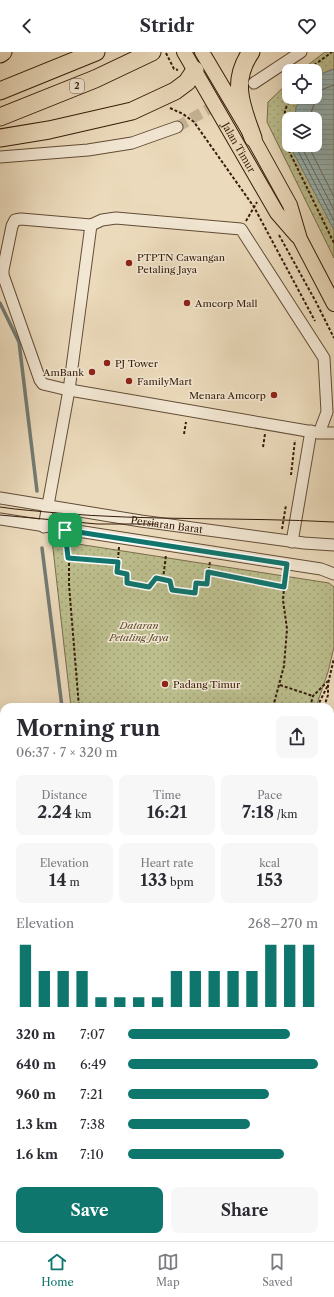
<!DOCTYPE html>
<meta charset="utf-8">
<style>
body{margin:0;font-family:"Libre Caslon Text",serif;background:#f7f7f7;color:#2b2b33;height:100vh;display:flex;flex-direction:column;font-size:15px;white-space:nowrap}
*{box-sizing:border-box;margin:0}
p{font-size:13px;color:#7c7c81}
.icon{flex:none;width:22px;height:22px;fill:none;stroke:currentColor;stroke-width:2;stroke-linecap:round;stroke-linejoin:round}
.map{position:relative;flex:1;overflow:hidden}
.panel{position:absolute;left:0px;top:651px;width:334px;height:538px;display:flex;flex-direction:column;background:#fff;border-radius:12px 12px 0 0;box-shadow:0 4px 16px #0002}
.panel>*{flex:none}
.controls{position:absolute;left:282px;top:12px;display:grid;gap:8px}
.controls a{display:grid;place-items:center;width:40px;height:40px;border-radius:8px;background:#fff;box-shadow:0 4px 16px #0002;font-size:20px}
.pin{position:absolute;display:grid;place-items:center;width:34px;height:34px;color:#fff;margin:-17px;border-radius:8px;box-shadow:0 2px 6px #0006}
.round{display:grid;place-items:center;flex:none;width:42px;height:42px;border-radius:8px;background:#f7f7f7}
.summary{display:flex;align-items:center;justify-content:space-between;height:68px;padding:0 16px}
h1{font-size:22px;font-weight:700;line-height:30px}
.stats{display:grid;grid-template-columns:repeat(3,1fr);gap:6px;height:68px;padding:4px 16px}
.stats div{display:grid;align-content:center;border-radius:8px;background:#f7f7f7;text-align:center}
.stats b{font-size:17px;font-weight:700}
.stats small{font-size:11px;font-weight:400}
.stats p{font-size:11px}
.chart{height:112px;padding:8px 16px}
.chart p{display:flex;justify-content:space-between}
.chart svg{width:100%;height:72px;margin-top:4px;stroke:#0f766e;stroke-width:6}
.button{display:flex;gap:8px;margin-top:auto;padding:8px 16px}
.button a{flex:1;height:46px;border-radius:8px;background:#0f766e;color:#fff;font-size:16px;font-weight:700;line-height:46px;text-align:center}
.button a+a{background:#f7f7f7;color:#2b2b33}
ul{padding:0 16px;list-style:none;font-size:13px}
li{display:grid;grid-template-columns:64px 48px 1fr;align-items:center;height:30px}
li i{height:10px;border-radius:5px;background:#0f766e}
header{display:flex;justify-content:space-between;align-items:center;height:52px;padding:0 16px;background:#fff;font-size:18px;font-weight:700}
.menu{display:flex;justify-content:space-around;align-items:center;height:56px;border-top:1px solid #e1e1e2;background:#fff;font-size:11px;color:#7c7c81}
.menu a{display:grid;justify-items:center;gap:2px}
.menu .selected{color:#0f766e}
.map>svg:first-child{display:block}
</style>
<header><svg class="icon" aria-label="back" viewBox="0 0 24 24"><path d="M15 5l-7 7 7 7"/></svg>Stridr<svg class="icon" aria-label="heart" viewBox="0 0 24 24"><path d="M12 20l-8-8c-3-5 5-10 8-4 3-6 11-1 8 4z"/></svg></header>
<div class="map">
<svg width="334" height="1189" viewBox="0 0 334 1189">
<defs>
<pattern id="park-dots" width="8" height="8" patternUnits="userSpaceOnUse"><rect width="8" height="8" fill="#bcbe8d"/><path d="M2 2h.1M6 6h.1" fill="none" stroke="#a2a378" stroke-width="1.8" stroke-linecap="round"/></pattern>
<pattern id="water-rules" width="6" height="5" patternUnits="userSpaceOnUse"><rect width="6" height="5" fill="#9ab9b8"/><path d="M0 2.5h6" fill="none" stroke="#859e9d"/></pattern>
</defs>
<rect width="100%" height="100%" fill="#ebdabb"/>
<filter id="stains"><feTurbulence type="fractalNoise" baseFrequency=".005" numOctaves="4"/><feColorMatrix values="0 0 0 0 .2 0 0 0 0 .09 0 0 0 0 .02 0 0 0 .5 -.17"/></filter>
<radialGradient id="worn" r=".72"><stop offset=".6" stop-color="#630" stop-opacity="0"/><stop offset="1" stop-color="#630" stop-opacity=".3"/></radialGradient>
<!-- grass -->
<path fill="#bcbe8d" stroke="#796d4c" d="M0,833h4v182h-4z
M104,1185h53l-2,4h-50z"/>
<!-- park -->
<path fill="url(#park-dots)" stroke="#796d4c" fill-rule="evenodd" d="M325,0h9v206l-67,-136 1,-20 21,-20v15h26v-26h-15zM289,67h26v26h-26z
M52,488l277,43 5,4v60l-6,25 -12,35h-245z"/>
<!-- water -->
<path fill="url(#water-rules)" stroke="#727a72" d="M334,17v161l-42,-80 1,-5h22v-26h-20l1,-12 6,-10h13v-19l3,-3z
M0,874h4v85h-4z"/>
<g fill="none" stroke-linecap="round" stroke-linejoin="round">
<!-- shore -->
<path stroke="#686a61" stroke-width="1" d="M310,67c1,-11 6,-14 6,-27l18,-7
M297,93v4l37,72
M302,93v3l32,62
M308,93l26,52"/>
<!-- stream -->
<path stroke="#727a72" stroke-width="3.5" d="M0,251l19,39 18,149
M42,496l20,159"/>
<!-- minor-tunnel -->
<path stroke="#c7b498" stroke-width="11" stroke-dasharray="11 5.5" stroke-linecap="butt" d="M177,75l77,-44"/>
<!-- minor casing -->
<g stroke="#634c36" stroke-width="13">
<g id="minor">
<path d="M254,31l47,-31"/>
<path d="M0,105l88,-7 44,-7 45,-16"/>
<path d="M319,381l8,-21 -3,-54 -83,-129 -125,-11 -14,2 -11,5 -70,-6 -6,1 -3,6 -9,44v5l37,105 3,4 21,5 255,44h15"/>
<path id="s1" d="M0,446l141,23 163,22 30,2"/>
<path d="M0,467l321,50 13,5"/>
<path d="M44,475l25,-137 22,-165"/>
<path d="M292,490l19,-111"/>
<path d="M0,721h4"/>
<path d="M330,744l4,1"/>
<path d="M0,823h4"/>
<path d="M0,1023h4"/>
<path d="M0,1169l4,1"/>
<path d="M25,1185l4,4"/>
<path d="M180,1185l4,4"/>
</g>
</g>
<!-- major casing -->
<g stroke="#361c0a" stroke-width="16">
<g id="major">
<path id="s2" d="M184,0l93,161 20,23"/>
<path d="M202,0l51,86 37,67 10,34 34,65"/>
<path d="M330,690l4,-13"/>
<path d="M0,1119h4"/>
<path d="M0,1144h4"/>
<path d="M81,1185l4,4"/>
<path d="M190,1185l2,4"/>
<path d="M170,1189l1,-4"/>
</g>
</g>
<!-- highway casing -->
<g stroke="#361c0a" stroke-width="19">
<path id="highway" d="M251,0c-21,30 -9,55 2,86
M0,2l3,-2
M0,39l96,-39
M0,65l95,-38 57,-27
M0,86l49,-8 83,-19 43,-20 12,-9 8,-12"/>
</g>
<!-- path -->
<path stroke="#361c0a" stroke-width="2" stroke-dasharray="3 2" stroke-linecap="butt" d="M166,1l8,16 4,1
M306,19l26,-19
M291,45l-6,13 -1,14 4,25 46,94
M170,56l13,6 11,8 60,85 61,114
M246,169l11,-19
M279,183l37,67 18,36
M184,382l2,-12
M263,395l2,-13
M291,423l4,-35
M282,477l4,-24
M67,487l2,19 49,4
M119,495l-2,25 10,2v9l22,4 7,-9 14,3 2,9 23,3 1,-10 11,1 3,-23
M69,506v27l10,122
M208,521l76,14
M163,527l3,-24
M280,633l33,11
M273,655l11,-41 3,-37 -4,-29 2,-25
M310,655l3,-11 15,-15
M317,655l11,-22
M324,655l4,-12v-11l6,-26
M0,1104h4
M53,1185l4,4"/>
<!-- minor -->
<use href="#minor" stroke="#f2e7d3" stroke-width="11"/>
<!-- major -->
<use href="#major" stroke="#ebdabb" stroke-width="14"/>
<!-- highway -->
<use href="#highway" stroke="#ebdabb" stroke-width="17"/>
<!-- tram -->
<path stroke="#361c0a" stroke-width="1" d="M0,455c19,3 38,4 57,6 93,8 185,4 277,9
M0,463l97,9h59"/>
</g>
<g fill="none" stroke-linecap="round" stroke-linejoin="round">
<!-- route casing -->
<g stroke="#fff" stroke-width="8">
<path id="route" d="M65,478l222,34 -3,23 -76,-15 -1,12 -11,-1 -1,10 -23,-3 -2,-9 -14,-3 -7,9 -22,-4v-9l-10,-2 1,-10 -50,-4z"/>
</g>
<!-- route -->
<use href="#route" stroke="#0f766e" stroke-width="5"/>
</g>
<!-- markers -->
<g fill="#8f2418" stroke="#f2e7d3" stroke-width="1.5">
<circle cx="129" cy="211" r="4"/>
<circle cx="187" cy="251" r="4"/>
<circle cx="107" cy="311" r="4"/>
<circle cx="92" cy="320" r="4"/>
<circle cx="129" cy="329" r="4"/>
<circle cx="274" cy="343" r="4"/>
<circle cx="165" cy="632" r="4"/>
</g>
<g text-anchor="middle" stroke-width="3" stroke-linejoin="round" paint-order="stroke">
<!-- shield labels -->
<rect fill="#f2e7d3" stroke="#6e5946" stroke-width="1" x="70" y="27" width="14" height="14" rx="3"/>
<g font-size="9" font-weight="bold" fill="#361c0a">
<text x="77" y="37">2</text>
</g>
<!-- street labels -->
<g font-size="10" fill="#361c0a" stroke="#f2e7d3">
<text dy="4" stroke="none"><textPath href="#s2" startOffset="110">Jalan Timur</textPath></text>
<text dy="4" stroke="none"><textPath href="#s1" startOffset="169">Persiaran Barat</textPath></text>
</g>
<!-- poi labels -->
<g font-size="10" fill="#361c0a" stroke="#f2e7d3" text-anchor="start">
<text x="137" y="209">PTPTN Cawangan<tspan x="137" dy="12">Petaling Jaya</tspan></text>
<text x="195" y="255">Amcorp Mall</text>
<text x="115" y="315">PJ Tower</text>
<text x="84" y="324" text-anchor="end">AmBank</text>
<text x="137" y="333">FamilyMart</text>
<text x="266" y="347" text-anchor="end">Menara Amcorp</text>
<text x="173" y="636">Padang Timur</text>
</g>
<!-- park labels -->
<g font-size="10" font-style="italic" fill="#5e4d31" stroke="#f2e7d3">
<text x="139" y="577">Dataran<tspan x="139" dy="12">Petaling Jaya</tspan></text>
</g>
</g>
<rect width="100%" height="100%" filter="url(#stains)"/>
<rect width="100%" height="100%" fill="url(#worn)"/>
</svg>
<div class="controls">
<a><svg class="icon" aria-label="locate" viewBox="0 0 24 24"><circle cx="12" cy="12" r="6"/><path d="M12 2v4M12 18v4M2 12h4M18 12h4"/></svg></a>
<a><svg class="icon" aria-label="layers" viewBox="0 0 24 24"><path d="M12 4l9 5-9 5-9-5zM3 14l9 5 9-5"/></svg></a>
</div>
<div class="pin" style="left:65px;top:478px;background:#1e9e55"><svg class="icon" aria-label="arrive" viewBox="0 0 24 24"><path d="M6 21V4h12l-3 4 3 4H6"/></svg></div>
<section class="panel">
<div class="summary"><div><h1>Morning run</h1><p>06:37 · 7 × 320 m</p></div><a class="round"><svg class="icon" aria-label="share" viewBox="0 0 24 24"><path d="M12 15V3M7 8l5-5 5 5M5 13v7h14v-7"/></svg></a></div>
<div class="stats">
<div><p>Distance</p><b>2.24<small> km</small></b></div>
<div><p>Time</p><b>16:21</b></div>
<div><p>Pace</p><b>7:18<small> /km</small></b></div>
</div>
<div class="stats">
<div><p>Elevation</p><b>14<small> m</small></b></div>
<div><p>Heart rate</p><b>133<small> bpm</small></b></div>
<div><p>kcal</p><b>153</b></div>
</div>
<div class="chart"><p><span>Elevation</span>268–270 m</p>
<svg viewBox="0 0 160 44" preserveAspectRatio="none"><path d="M5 44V6M15 44V22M25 44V22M35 44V22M45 44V38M55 44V38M65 44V38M75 44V38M85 44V22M95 44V22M105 44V22M115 44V22M125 44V22M135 44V6M145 44V6M155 44V6"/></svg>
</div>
<ul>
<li><b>320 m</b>7:07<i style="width:85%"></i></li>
<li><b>640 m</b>6:49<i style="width:100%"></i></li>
<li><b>960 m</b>7:21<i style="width:74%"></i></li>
<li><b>1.3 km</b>7:38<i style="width:64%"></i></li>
<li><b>1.6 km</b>7:10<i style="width:82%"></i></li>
</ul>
<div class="button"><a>Save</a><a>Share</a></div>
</section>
</div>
<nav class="menu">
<a class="selected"><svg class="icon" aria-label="home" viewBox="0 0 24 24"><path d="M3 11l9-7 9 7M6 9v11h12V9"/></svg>Home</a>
<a><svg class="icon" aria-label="map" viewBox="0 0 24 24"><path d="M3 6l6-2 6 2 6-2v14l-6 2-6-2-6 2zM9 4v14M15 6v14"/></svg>Map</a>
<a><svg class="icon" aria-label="saved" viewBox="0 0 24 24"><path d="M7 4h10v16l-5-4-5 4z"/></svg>Saved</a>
</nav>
